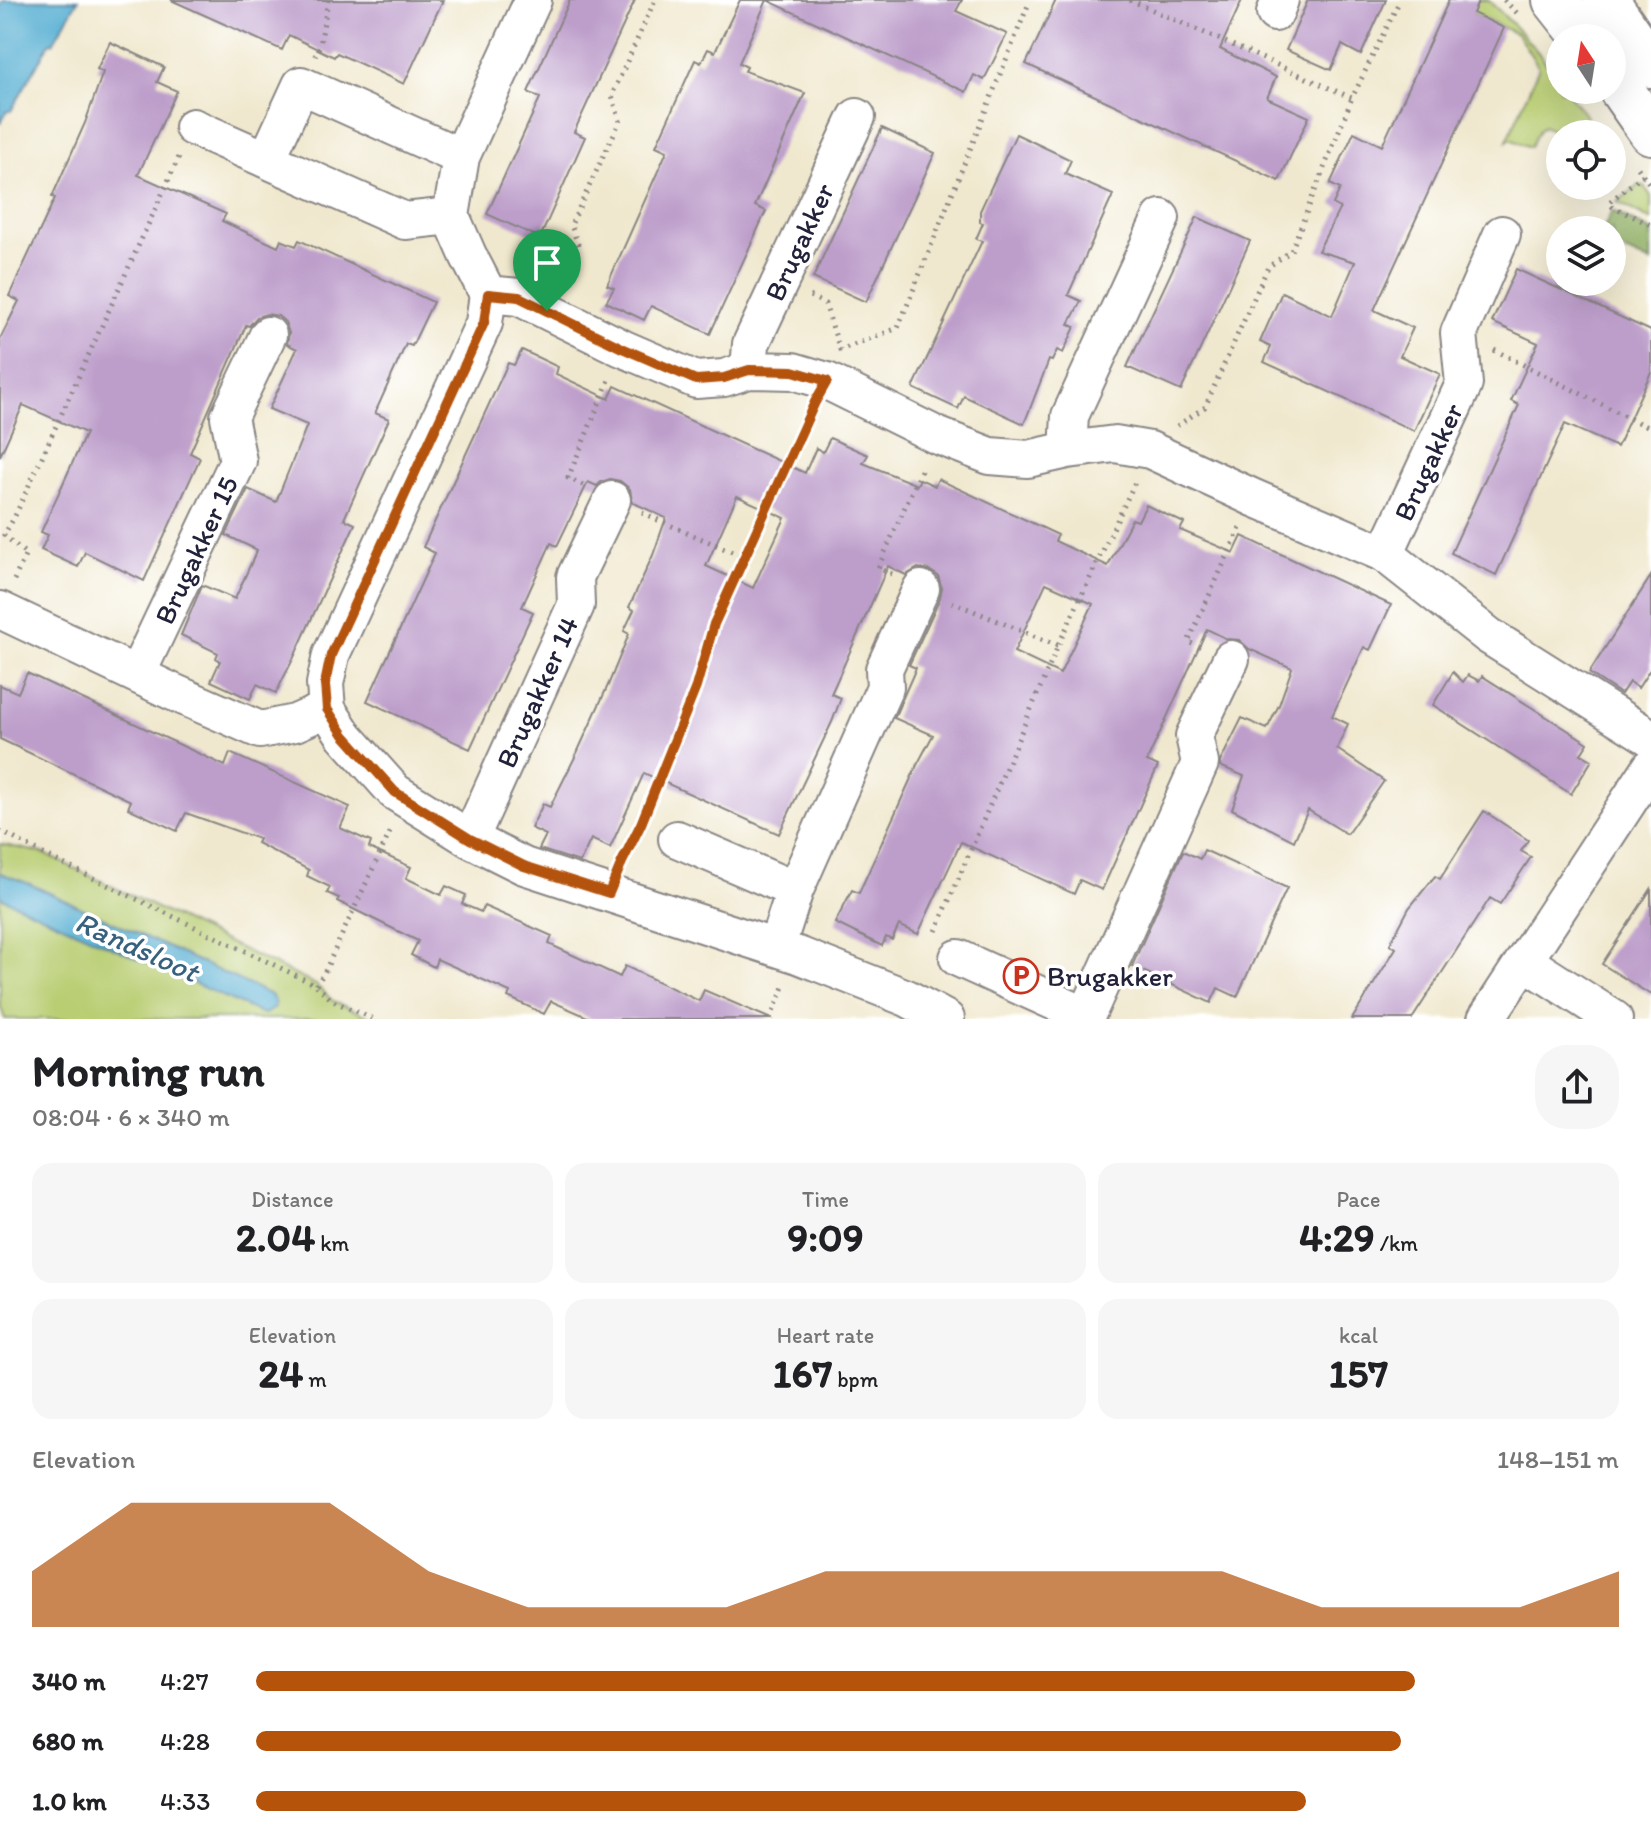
<!DOCTYPE html>
<meta charset="utf-8">
<style>
body{margin:0;font-family:Itim,sans-serif;background:#f6f6f6;color:#202124;height:100vh;display:flex;flex-direction:column;font-size:30px;white-space:nowrap}
*{box-sizing:border-box;margin:0}
p{font-size:26px;color:#757577}
.icon{flex:none;width:44px;height:44px;fill:none;stroke:currentColor;stroke-width:2;stroke-linecap:round;stroke-linejoin:round}
.map{position:relative;height:1019px;overflow:hidden}
.side{display:flex;flex-direction:column;background:#fff;flex:1}
.side>*{flex:none}
.needle{width:52px;rotate:348deg}
.fabs{position:absolute;left:1546px;top:24px;display:grid;gap:16px}
.fabs a{display:grid;place-items:center;width:80px;height:80px;border-radius:50%;background:#fff;box-shadow:0 8px 32px #0002;font-size:40px}
.pin{position:absolute;display:grid;place-items:center;width:68px;height:68px;color:#fff;margin:-82px -34px;border-radius:50% 50% 50% 0;rotate:-45deg;box-shadow:0 0 8px #0007}
.pin .icon{rotate:45deg}
.round{display:grid;place-items:center;flex:none;width:84px;height:84px;border-radius:32px;background:#f6f6f6}
.headline{display:flex;align-items:center;justify-content:space-between;height:136px;padding:0 32px}
h1{font-size:44px;font-weight:700;line-height:60px}
.metrics{display:grid;grid-template-columns:repeat(3,1fr);gap:12px;height:136px;padding:8px 32px}
.metrics div{display:grid;align-content:center;border-radius:20px;background:#f6f6f6;text-align:center}
.metrics b{font-size:40px;font-weight:700}
.metrics small{font-size:22px;font-weight:400}
.metrics p{font-size:22px}
.chart{height:224px;padding:16px 32px}
.chart p{display:flex;justify-content:space-between}
.chart svg{width:100%;height:144px;margin-top:8px;fill:#b45309;opacity:.7}
ul{padding:0 32px;list-style:none;font-size:26px}
li{display:grid;grid-template-columns:128px 96px 1fr;align-items:center;height:60px}
li i{height:20px;border-radius:10px;background:#b45309}
.map>svg:first-child{display:block}
</style>
<div class="map">
<svg width="1651" height="1019" viewBox="0 0 1651 1019">
<rect width="100%" height="100%" fill="#fff"/>
<filter id="ink" filterUnits="userSpaceOnUse"><feTurbulence type="fractalNoise" baseFrequency=".0125" numOctaves="2"/><feDisplacementMap in="SourceGraphic" scale="16" xChannelSelector="R" yChannelSelector="G"/><feConvolveMatrix kernelMatrix="1 2 1 2 8 2 1 2 1" color-interpolation-filters="sRGB"/></filter>
<filter id="wash" filterUnits="userSpaceOnUse"><feTurbulence type="fractalNoise" baseFrequency=".006" numOctaves="4" result="noise"/><feDisplacementMap in="SourceGraphic" scale="32" xChannelSelector="R" yChannelSelector="G"/><feGaussianBlur stdDeviation="1.8" result="paint"/><feColorMatrix in="noise" values="0 0 0 0 0 0 0 0 0 0 0 0 0 0 0 0 0 1.4 0 .05"/><feComposite in="paint" operator="in"/></filter>
<g filter="url(#wash)">
<rect width="100%" height="100%" fill="#f0e8ce"/>
<!-- green -->
<path fill="#b9ce73" stroke="#6e7857" stroke-width="2" d="M1478,0h10c17,16 72,70 72,90h6l31,41 -4,3h-33l-16,-8 -4,2 -10,19 -20,-8 -3,2 32,-74 -22,-33 -45,-21z
M1639,185l5,1 7,10v24l-34,-18z
M0,844l43,9 273,132 17,16 41,18h-369l-5,-14v-108l98,42 177,63 -4,-7 -241,-111 -30,-11z"/>
<!-- forest -->
<path fill="#92b165" stroke="#5a6a50" stroke-width="2" d="M1612,211l39,20v32l-39,-18v-15h-9z"/>
<!-- water -->
<path fill="#53add1" stroke="#3a6886" stroke-width="2" d="M4,0h74l-25,43 -3,-1 -39,69h-4l-7,13v-119z
M0,873l30,11 241,111 4,7 -1,6 -9,6 -5,-1 -260,-116z"/>
<g id="blocks">
<!-- building -->
<path fill="#bd9ecb" fill-rule="evenodd" d="M171,0h272l-39,84 -67,-31 -3,4 -45,-22 -7,15z
M570,0h65l-61,132 11,5 -45,101 -53,-24 53,-116 -12,-6z
M740,0h222l-6,11 51,23 -23,46 -10,-5 -8,17 -199,-92 -28,63 8,4 -2,4 60,22 -50,113 11,5 -56,123 -59,-28 -7,14 -38,-18 8,-14 -7,-3 60,-134 -11,-5 39,-86 6,3 7,-14 7,3z
M1056,0h186l-22,49 56,28 -9,21 42,19 -30,64 -253,-117z
M1308,0h78l-25,55 -19,-10 -11,25 -45,-20z
M1449,0h30l-6,13 31,15 -130,282 39,18 -13,28 40,18 -26,57 -150,-69 7,-15 -11,-5 22,-50 50,24 23,-54 -37,-11 22,-43 -7,-4 7,-15 -10,-5 24,-52 28,14z
M110,42l54,25 -7,15 20,9 -39,84 88,39 -4,7 56,26 3,-7 15,6 3,-6 134,62 -21,44 -6,-2 -31,69 14,6 -45,100 11,5 -61,133 -18,36 -19,-9 -7,15 -39,-18 9,-20 -4,-3 2,-5 -37,-18 21,-50 33,14 22,-49 -31,-15 22,-46 28,13 31,-77 -38,-16 28,-60 -10,-5 2,-11 -4,-11 -7,-6 -11,-2 -10,3 -8,9 -3,-1 -56,128 10,5 -56,123 -59,-29 -7,15 -37,-17 7,-15 -7,-3 45,-99 -63,-28 -23,51v-117l19,-38 -10,-5 46,-98 -3,-1 33,-74 18,-51 -6,-3z
M882,128l53,25 -69,149 -53,-24z
M1016,134l55,26 -6,14 48,21 -45,100 13,6 -12,23 6,3 -12,26 -6,-3 -5,11 -3,-1 -25,64 -60,-28 -6,13 -45,-21 69,-147 -6,-2 7,-16 -3,-1v-11z
M1197,217l53,24 -69,150 -54,-24z
M1516,269l135,62v41l-34,75 -52,-23 -69,151 -45,-22 68,-148 -8,-4 27,-58 -46,-21z
M522,350l36,17 -2,7 53,25 6,-13 190,87 11,-25 7,4 7,-14 38,17 -5,8 54,22 3,-6 15,7 3,-7 120,56 -3,6 53,25 24,-47 6,2 8,-16 38,18 -4,7 54,23 8,-17 149,69 -21,45 -6,-3 -32,69 16,8 -11,25 47,32 -37,53 -39,-24 -14,31 -62,-32 12,-33 -24,-10v-4l22,-44 25,11 12,-24 13,-37 -43,-19 -10,-9 -12,-1 -20,-10 -60,132 11,5 -56,124 -22,-10 -6,14 -113,-52 -43,92 -19,-9 -7,15 -6,-3 -4,9 -47,-23 17,-33 7,3 58,-128 16,-30 -39,-17 22,-50 -7,-3 31,-67 2,-10 -4,-12 -9,-6 -11,-2 -12,7 -18,-9 -57,128 10,4 -9,24 -53,112 -135,-61 -34,75 -19,-9 -11,23 -41,-13 7,-14 -15,-7 12,-24 7,3 27,-54 32,-70 20,-49 -5,-3 10,-21 -5,-3 24,-52 13,-37 -34,-16 -2,-13 -10,-8 -10,-2 -9,3 -4,4 -9,-4 -31,64 -6,-3 -29,64 11,5 -63,137 -103,-48 68,-148 -12,-6 85,-184 6,2zM737,496l48,22 -32,70 -47,-22zM1046,583l47,21 -33,70 -46,-22z
M1651,576v92l-13,20 -9,-6 -8,12 -32,-21z
M1453,672l10,10 5,-7 11,6 3,-5 106,67 -7,11 11,6 -21,34 -138,-89z
M27,673l198,93 5,-13 120,54 -10,21 31,14 -2,6 42,19 -5,11 35,17 5,-9 20,9 -4,9 19,8 3,-6 68,30 -3,8 71,33 5,-11 74,35 5,-11 67,29h-179l-41,-18 -7,13 -36,-17 2,-5 -73,-33 -3,8 -23,-12 7,-14 -81,-40 2,-3 -12,-5 3,-6 -23,-11 2,-6 -52,-27 2,-4 -73,-26 -9,18 -49,-23 3,-7 -131,-62v-54l18,8z
M1484,811l44,29 -7,11 10,6 -31,47 -10,-6 -78,121h-60l44,-71 -6,-4 19,-36 26,-32 5,3z
M1204,850l83,38 -50,109 -19,-9 -7,15 -79,-37 51,-115 17,8z
M1651,889v106l-49,-31z"/>
</g>
</g>
<g filter="url(#ink)">
<use href="#blocks" fill-opacity="0" stroke="#898584" stroke-width="2"/>
<g fill="none" stroke-linecap="round" stroke-linejoin="round">
<!-- street casing -->
<g stroke="#898584" stroke-width="40">
<path id="street" d="M533,0l-72,157 -10,59 17,39 20,39 -4,29 -153,332 -6,29 2,25 17,26 51,57 75,47 54,27 274,89 109,43 39,21
M1275,13l5,-13
M193,127l212,94 46,-5
M267,159l34,-74 160,72
M488,294l31,3 103,51 74,32 28,-2 25,-8 44,1 34,10 109,54 54,21 38,3 40,-9 47,-6 35,6 104,48 131,56 104,82 162,102
M749,370l2,-26 106,-227
M1068,450l2,-34 91,-198
M1385,554l79,-170 -5,-51 43,-99
M0,610l173,82 87,38 35,-7 32,-14
M137,674l101,-213 -9,-44 39,-82
M470,839l106,-234 -1,-28 37,-77
M677,839l118,51
M776,948l19,-58 90,-203 -1,-18 37,-80
M958,958l128,58
M1524,961l90,58
M1085,1019l115,-256 -6,-27 37,-77
M1486,1019l165,-252"/>
</g>
<!-- secondary casing -->
<g stroke="#898584" stroke-width="48">
<path id="secondary" d="M1555,0l30,38
M1606,0l45,65
M1612,76l39,56"/>
</g>
<!-- path -->
<path stroke="#898584" stroke-width="5" stroke-dasharray="2 6" stroke-linecap="butt" d="M1130,0l222,98 48,-98
M1504,0l13,13
M315,56l5,-11 8,-45
M1638,168l13,18
M1643,175l-34,27 4,5 38,18
M562,281l17,-34 -8,-22 49,-104 -8,-26 43,-95
M810,296l15,8 15,46 58,-22 131,-325
M1494,350l153,77h4
M1177,426l28,-19 63,-140 23,-16 61,-153
M583,485l-15,-7 41,-98
M642,513l102,44
M892,574l-14,-6 45,-102
M14,580l12,-26 -22,-19 11,-19 164,-359
M952,602l106,44
M1200,647l-12,-5 52,-114
M0,831l53,28 263,126 17,16 41,18
M621,865l20,-41 55,-137 18,-63 97,-214
M936,931l122,-285 78,-166
M316,985l8,-12 68,-145
M770,1019l14,-32"/>
<!-- street -->
<use href="#street" stroke="#fff" stroke-width="36"/>
<!-- secondary -->
<use href="#secondary" stroke="#fff" stroke-width="44"/>
</g>
</g>
<g fill="none" stroke-linecap="round" stroke-linejoin="round" filter="url(#ink)">
<!-- route casing -->
<g stroke="#fff" stroke-width="16">
<path id="route" d="M488,294l31,3 103,51 74,32 28,-2 25,-8 44,1 34,10 -12,21 -101,222 -18,63 -55,137 -19,38 -13,31 -85,-27 -54,-27 -75,-47 -51,-57 -17,-26 -2,-25 6,-29 153,-332z"/>
</g>
<!-- route -->
<use href="#route" stroke="#b45309" stroke-width="10"/>
</g>
<!-- icons -->
<defs>
<g id="parking-ring" transform="scale(1.8)"><circle r="9.5" fill="#fff" stroke="#c8321e" stroke-width="1.5"/><path d="M-3.5-5.5H1a3.5 3.5 0 0 1 0 7H-1V5.5H-3.5ZM-1-3.4V-.6H.8a1.4 1.4 0 0 0 0-2.8Z" fill="#c8321e"/></g>
</defs>
<g fill-rule="evenodd">
<use href="#parking-ring" x="1021" y="976"/>
</g>
<g text-anchor="middle" stroke-width="7" stroke-linejoin="round" paint-order="stroke">
<!-- street labels -->
<g font-size="28" fill="#22223b" stroke="#fff">
<text transform="translate(799 242) rotate(-65)" y="10">Brugakker</text>
<text transform="translate(1428 462) rotate(-65)" y="10">Brugakker</text>
<text transform="translate(196 550) rotate(-65)" y="10">Brugakker 15</text>
<text transform="translate(537 692) rotate(-66)" y="10">Brugakker 14</text>
</g>
<!-- poi labels -->
<g font-size="28" fill="#22223b" stroke="#fff" text-anchor="start">
<text x="1047" y="986">Brugakker</text>
</g>
<!-- water labels -->
<g font-size="30" font-style="italic" fill="#38617e" stroke="#fff">
<text transform="translate(137 947) rotate(24)" y="10">Randsloot</text>
</g>
</g>
</svg>
<div class="fabs">
<a><svg class="needle" viewBox="-14 -14 28 28"><path d="M0-13l5 13h-10z" fill="#e53935"/><path d="M0 13l5-13h-10z" fill="#757577"/></svg></a>
<a><svg class="icon" aria-label="locate" viewBox="0 0 24 24"><circle cx="12" cy="12" r="6"/><path d="M12 2v4M12 18v4M2 12h4M18 12h4"/></svg></a>
<a><svg class="icon" aria-label="layers" viewBox="0 0 24 24"><path d="M12 4l9 5-9 5-9-5zM3 14l9 5 9-5"/></svg></a>
</div>
<div class="pin" style="left:547px;top:311px;background:#1e9e55"><svg class="icon" aria-label="arrive" viewBox="0 0 24 24"><path d="M6 21V4h12l-3 4 3 4H6"/></svg></div>
</div>
<section class="side">
<div class="headline"><div><h1>Morning run</h1><p>08:04 · 6 × 340 m</p></div><a class="round"><svg class="icon" aria-label="share" viewBox="0 0 24 24"><path d="M12 15V3M7 8l5-5 5 5M5 13v7h14v-7"/></svg></a></div>
<div class="metrics">
<div><p>Distance</p><b>2.04<small> km</small></b></div>
<div><p>Time</p><b>9:09</b></div>
<div><p>Pace</p><b>4:29<small> /km</small></b></div>
</div>
<div class="metrics">
<div><p>Elevation</p><b>24<small> m</small></b></div>
<div><p>Heart rate</p><b>167<small> bpm</small></b></div>
<div><p>kcal</p><b>157</b></div>
</div>
<div class="chart"><p><span>Elevation</span>148–151 m</p>
<svg viewBox="0 0 160 44" preserveAspectRatio="none"><path d="M0 44V27L10 6L20 6L30 6L40 27L50 38L60 38L70 38L80 27L90 27L100 27L110 27L120 27L130 38L140 38L150 38L160 27V44z"/></svg>
</div>
<ul>
<li><b>340 m</b>4:27<i style="width:85%"></i></li>
<li><b>680 m</b>4:28<i style="width:84%"></i></li>
<li><b>1.0 km</b>4:33<i style="width:77%"></i></li>
</ul>
</section>
